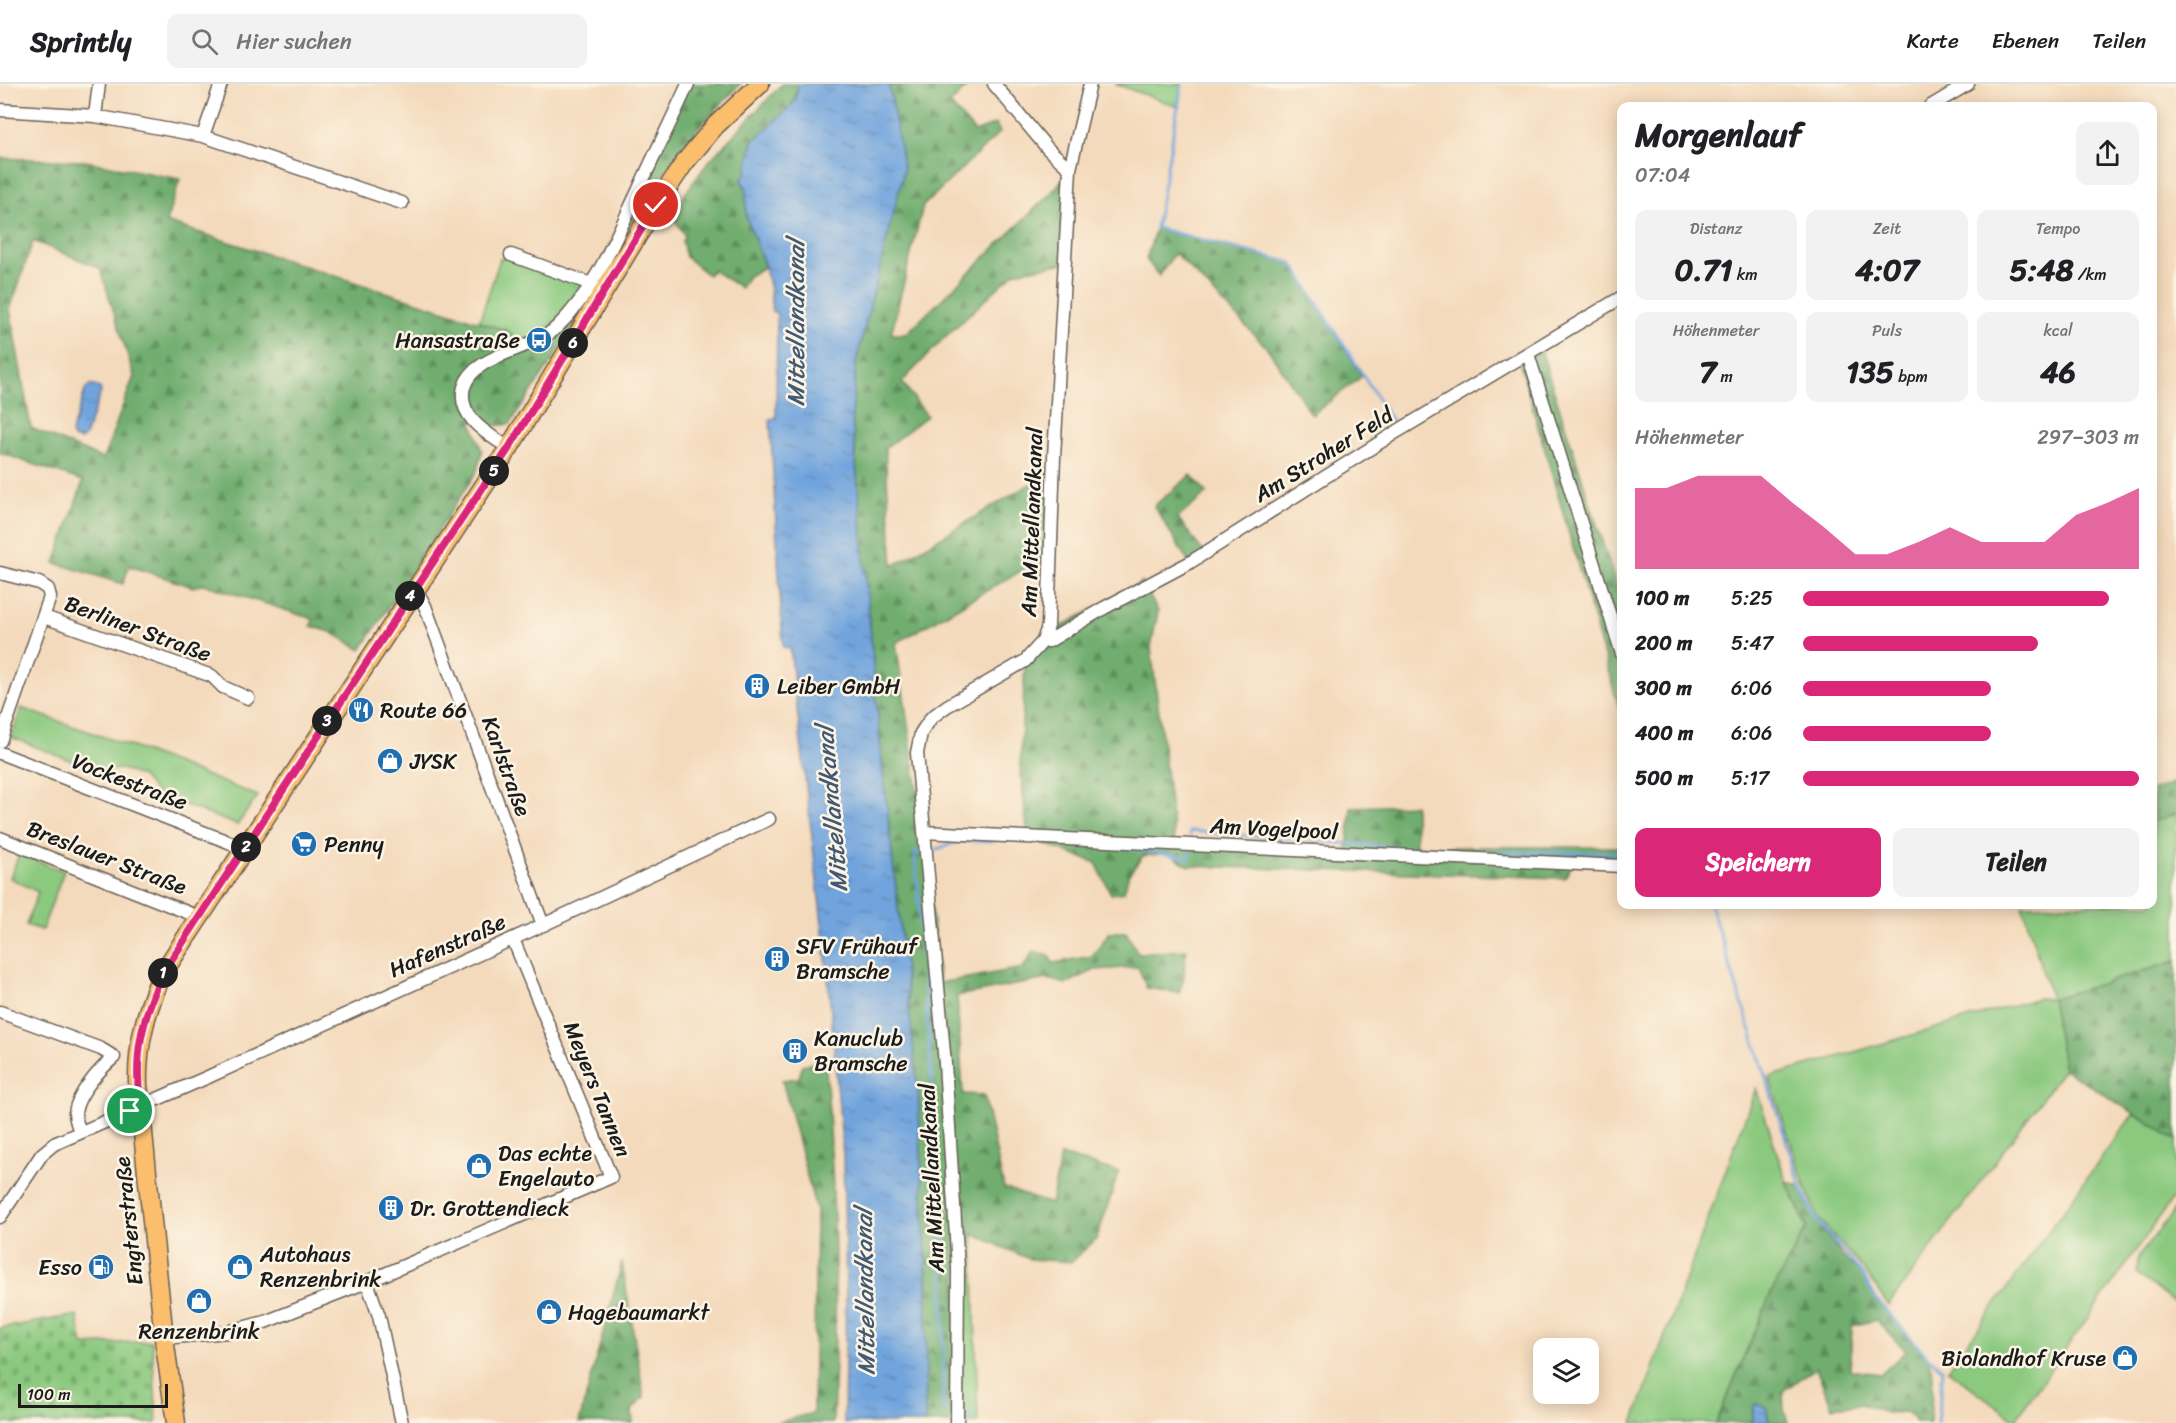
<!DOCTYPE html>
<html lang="de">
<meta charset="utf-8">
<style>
body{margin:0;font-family:Sriracha,sans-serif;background:#f2f2f2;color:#202124;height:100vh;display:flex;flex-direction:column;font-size:22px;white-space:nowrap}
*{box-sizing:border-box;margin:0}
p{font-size:20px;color:#757577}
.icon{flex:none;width:33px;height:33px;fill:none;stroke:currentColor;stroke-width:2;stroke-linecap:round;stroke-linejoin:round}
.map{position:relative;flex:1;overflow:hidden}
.details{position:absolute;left:1617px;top:18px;width:540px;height:807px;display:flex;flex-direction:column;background:#fff;border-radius:12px;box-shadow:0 3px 15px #0003}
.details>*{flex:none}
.controls{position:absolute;left:1533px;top:1254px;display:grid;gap:12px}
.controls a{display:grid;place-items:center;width:66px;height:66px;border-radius:12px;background:#fff;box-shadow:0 3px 15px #0003;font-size:30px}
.scale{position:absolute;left:18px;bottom:15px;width:150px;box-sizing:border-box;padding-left:6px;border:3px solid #1c1c1c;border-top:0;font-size:16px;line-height:21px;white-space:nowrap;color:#1c1c1c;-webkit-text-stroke:4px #fcf5e5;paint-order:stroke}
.pin{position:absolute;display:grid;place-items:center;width:51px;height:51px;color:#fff;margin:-26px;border:3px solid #fff;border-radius:50%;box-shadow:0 2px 6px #0007}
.km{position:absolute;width:30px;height:30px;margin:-15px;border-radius:50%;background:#222;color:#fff;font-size:16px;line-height:30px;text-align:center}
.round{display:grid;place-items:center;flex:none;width:63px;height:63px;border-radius:12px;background:#f2f2f2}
.head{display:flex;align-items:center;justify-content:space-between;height:102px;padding:0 18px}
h1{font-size:33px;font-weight:700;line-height:45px}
.figures{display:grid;grid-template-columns:repeat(3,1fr);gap:9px;height:102px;padding:6px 18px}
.figures div{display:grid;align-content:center;border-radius:12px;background:#f2f2f2;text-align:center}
.figures b{font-size:30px;font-weight:700}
.figures small{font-size:16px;font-weight:400}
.figures p{font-size:16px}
.chart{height:168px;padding:12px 18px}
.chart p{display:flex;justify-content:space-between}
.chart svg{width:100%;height:108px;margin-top:6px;fill:#db2777;opacity:.7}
.cta{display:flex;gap:12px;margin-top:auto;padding:12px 18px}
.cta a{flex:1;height:69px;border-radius:12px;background:#db2777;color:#fff;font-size:24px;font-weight:700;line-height:69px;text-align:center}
.cta a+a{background:#f2f2f2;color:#202124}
ul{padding:0 18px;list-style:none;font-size:20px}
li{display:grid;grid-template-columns:96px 72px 1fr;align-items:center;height:45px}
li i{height:15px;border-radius:8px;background:#db2777}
header{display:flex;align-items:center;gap:36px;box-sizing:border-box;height:84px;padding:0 30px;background:#fff;border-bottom:2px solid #e0e0e0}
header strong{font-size:28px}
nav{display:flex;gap:33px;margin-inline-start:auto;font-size:21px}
.search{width:420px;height:54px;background:#f2f2f2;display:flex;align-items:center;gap:15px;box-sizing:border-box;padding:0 21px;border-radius:12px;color:#757577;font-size:22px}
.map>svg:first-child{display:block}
</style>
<header>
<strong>Sprintly</strong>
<div class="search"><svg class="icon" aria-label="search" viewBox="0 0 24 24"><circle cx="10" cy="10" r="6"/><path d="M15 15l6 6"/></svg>Hier suchen</div>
<nav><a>Karte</a><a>Ebenen</a><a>Teilen</a></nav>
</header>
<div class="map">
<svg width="2176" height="1339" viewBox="0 0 2176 1339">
<defs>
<pattern id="forest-firs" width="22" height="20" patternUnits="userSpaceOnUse" patternTransform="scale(1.5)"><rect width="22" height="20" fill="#70ad6e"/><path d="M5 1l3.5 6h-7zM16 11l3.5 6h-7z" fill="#5b8c5a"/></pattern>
<pattern id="cemetery-stones" width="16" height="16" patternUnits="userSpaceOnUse" patternTransform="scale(1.5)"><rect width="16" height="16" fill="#8bc97f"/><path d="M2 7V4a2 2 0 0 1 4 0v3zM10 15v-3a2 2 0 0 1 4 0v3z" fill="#77ac6d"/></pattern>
<pattern id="water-ripples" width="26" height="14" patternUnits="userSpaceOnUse" patternTransform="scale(1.5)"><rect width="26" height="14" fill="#71a4dd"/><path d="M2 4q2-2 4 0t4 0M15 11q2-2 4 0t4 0" fill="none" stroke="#5c85b2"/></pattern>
</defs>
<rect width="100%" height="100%" fill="#fcf5e5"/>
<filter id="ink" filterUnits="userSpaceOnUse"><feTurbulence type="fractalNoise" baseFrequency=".0167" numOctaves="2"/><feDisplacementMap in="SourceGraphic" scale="12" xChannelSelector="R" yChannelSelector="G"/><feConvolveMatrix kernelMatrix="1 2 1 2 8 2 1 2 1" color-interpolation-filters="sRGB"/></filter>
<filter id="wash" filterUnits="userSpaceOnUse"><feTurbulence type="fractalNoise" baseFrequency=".008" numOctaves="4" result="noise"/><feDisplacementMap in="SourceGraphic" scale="24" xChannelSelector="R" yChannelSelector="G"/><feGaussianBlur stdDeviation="1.35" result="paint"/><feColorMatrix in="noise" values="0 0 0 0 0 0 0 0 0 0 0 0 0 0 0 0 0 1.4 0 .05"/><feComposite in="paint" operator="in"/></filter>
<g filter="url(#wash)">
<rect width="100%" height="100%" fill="#f4dabc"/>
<!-- green -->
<path fill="#8bc97f" stroke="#54724e" stroke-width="1.5" d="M1115,0h67l-3,23z
M511,171l80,29 -17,23 -51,40 -15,-16 -29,-9 21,-63z
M21,624l123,43 114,45 -21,29 -80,-31 -15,-17 -20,-8 -25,2 -86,-34z
M2176,730v147l-125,38 13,70 -176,237 -24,-36 -46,-52 -14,-34 -35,-107 269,-79 13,1 -29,-94 130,-1 1,-83z
M19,770l45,17 -22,59 -16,-5 12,-33 -28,-14z
M1756,1004l30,93 21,46 -35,64 -56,132h-83z
M2134,1029l42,27v54l-161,226 -67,-50z
M2176,1124v96l-40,-31 3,-17z
M956,1145l17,5 5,189h-21z"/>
<!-- forest -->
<path fill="url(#forest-firs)" stroke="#466445" stroke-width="1.5" fill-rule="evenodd" d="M688,0h53l-43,44 -25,32 -37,54 -80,141 -46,69 -15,2 -24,-6 11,31 -5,20 -116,179 -30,-18 -20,-6 2,-7 -110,-35 -10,3 -64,-21 -6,18 -68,-21 28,-82 -83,-28v-295l85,3 95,18 -14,43 342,109 15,16 18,-8 50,-55zM33,157l67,27 34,108 -31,83 -72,-31 -21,-118z
M782,0h16l-3,15 -4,7 -38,35 -7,33 -5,7 5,7v28l19,51 -17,9 -7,12 -28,-18 -5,5 -22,-18 -4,-16 3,-5 -10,-16 9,-25 25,-34z
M889,0h81l-20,20 25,28 21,-8 4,8 -77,74 -32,128h15l149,-145 15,-20 -5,94 -50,9 -71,66 -42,44 25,34 -42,32 8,118 157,-94 -3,84 -151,87 28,189 15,151 84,-15 10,-17 15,4 5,8 39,-7 18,-24h16l12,21 48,-3 -2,27 -5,16 -32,-5 -9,-21 -43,3 -29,14 -19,-5 -90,17 6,98 21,1 20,93 47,16 10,-49 58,17 -22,66 -26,24 -42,-3 -56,-25 -17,-5 1,194h-32l2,-140 -9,-192 -38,-348 -28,-326 4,-55 47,-191z
M1156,144l136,35 70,113 -50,39 -44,-66 -93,-96 -16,23 -13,-17z
M1540,263l81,253v115l-102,-355z
M1191,391l16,18 -29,25 26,35 -15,10 -35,-57z
M1142,498l16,29 -7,36 24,197 172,8 4,-45 64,-2 1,42h205v19l-49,-2 -7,14 -376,-12 -21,-13 -25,3 -14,18 -5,18 -13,2 -15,-31 -68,-25 -8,-72 5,-103 15,-9 2,-17z
M2176,698v32l-23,7v-31z
M2176,877v179l-112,-71 -13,-70z
M817,978l9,6c9,118 12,237 7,355h-58l38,-10 3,-203 -34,-130 17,-2 3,-13z
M1786,1097l15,5 14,32 28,39 20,18 13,24 52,58 5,18 -3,48h-16v-6l-8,-5 -20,1 -24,-9 -30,3 -16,-39 -33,23 1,19 4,13h-19l-3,-16 -13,2 -2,14h-35l56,-132 35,-64zM1876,1236l30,31 -25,23 -31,-4 2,-44z
M622,1178l22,135 -12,13 1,13h-54z"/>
<!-- cemetery -->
<path fill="url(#cemetery-stones)" stroke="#54724e" stroke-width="1.5" d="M77,1231l6,30 69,-4 5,82h-157v-95z"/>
<!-- water -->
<path fill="url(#water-ripples)" stroke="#46607c" stroke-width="1.5" d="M798,0h91l15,87 -48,191 -4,55 28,326 38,348 9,192 -2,140h-81l2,-135 -3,-134 -16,-187 -37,-319 -7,-1 -13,-228 6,-1 1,-105 -5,-1 -2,-22 -5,-23 -19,-51v-29l-5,-6 5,-7 7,-33 38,-35 5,-7z
M91,301l9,3 1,4 -16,44 -4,4 -8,-2 -2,-5 15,-45z
M1755,1320l11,3 3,16h-18z"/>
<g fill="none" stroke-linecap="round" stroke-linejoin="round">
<!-- stream -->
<path stroke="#71a4dd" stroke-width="3" d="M1182,0l-26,144 136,35 105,166
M1190,751v-4l263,21 169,1
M1119,763l70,11 1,-5
M935,766l24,-9h36
M921,768h-6l29,395 -1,162 5,1
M1710,820l91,282 14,32 48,57 13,24 52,58 15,12 -6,54
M966,1329l4,1v9"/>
</g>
</g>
<g filter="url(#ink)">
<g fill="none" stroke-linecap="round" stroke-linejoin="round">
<!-- minor casing -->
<g stroke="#685e54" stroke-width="15">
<path id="minor" d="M994,0l54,65 22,20
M1931,22l37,-22
M0,26l95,6 108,20 199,67
M95,32l4,-32
M203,52l18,-52
M511,171l80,29
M1528,270l94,300
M509,364c-20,-13 -53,-31 -45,-61 10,-34 69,-36 93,-60 38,-36 59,-90 81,-136 16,-36 34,-71 50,-107
M0,489l39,10 9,6 2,8 -50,144
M413,508l7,5 5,9 118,319
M44,533l168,59 11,11 25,11
M1043,557h6l55,-33 85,-45 209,-132 224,-134
M0,669l231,90 13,7
M924,748l698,34
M0,754l199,79
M0,928l101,37 13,8c-14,12 -37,37 -39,56 0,6 3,13 5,19
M0,1133l42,-63 12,-10 154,-67 335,-152 226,-106
M367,1198l12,34 23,107
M164,1254l63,-6 38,-10 104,-41 242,-104 -98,-238
M957,1339l1,-155 -13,-204 -28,-311 4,-20 10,-15 16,-12 78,-45 18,-20 5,-15 6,-169 16,-288 20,-85"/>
</g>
<!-- primary casing -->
<g stroke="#685e54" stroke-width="21">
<path id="primary" d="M176,1339l-12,-85 -26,-254c-1,-40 8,-73 24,-110l347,-526 147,-243 29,-43 30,-36 45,-42"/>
</g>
<!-- minor -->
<use href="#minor" stroke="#fff" stroke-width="12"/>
<!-- primary -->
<use href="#primary" stroke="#fabe6d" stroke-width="18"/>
</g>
</g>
<g fill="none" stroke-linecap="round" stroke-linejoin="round" filter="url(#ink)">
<!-- route casing -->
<g stroke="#fff" stroke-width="12">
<path id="route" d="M130,1027l10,-5c-6,-53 1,-83 22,-132l251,-382 96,-144 147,-243"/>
</g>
<!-- route -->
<use href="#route" stroke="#db2777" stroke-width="8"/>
</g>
<!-- icons -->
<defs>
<g id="bus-disc" transform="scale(1.35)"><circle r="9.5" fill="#1f6fb2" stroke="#fcf5e5"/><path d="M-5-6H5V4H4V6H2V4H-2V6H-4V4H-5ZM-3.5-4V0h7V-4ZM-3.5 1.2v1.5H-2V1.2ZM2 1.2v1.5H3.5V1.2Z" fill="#fff"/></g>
<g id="building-disc" transform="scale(1.35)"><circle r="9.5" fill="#1f6fb2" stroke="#fcf5e5"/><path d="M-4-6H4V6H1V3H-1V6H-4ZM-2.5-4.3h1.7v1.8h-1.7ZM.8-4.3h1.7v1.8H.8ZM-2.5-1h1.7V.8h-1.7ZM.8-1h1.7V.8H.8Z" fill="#fff"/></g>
<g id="restaurant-disc" transform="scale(1.35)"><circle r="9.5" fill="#1f6fb2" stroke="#fcf5e5"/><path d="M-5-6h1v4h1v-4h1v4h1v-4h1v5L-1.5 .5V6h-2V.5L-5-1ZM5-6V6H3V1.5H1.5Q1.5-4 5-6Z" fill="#fff"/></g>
<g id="shop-disc" transform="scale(1.35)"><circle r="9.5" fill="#1f6fb2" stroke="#fcf5e5"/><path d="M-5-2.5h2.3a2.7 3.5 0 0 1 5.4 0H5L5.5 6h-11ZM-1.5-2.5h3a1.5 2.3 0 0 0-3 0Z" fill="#fff"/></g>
<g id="supermarket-disc" transform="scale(1.35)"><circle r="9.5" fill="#1f6fb2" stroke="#fcf5e5"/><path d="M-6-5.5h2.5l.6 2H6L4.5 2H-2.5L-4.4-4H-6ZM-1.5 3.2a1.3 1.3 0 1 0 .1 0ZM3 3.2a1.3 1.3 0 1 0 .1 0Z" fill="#fff"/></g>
<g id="fuel-disc" transform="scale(1.35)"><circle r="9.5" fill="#1f6fb2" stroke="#fcf5e5"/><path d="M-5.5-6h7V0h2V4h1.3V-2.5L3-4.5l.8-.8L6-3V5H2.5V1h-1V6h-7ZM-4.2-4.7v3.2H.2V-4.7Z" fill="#fff"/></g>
</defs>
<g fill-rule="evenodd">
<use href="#bus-disc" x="539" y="256"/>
<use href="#building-disc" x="757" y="602"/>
<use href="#restaurant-disc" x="361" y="626"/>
<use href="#shop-disc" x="390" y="677"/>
<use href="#supermarket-disc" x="304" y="760"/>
<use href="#building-disc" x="777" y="875"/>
<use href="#building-disc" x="795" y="967"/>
<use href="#shop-disc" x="479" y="1082"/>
<use href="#building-disc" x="391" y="1124"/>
<use href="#fuel-disc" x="101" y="1183"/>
<use href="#shop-disc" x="240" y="1183"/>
<use href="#shop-disc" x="199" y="1217"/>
<use href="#shop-disc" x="549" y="1228"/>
<use href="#shop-disc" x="2125" y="1274"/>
</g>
<g text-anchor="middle" stroke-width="5" stroke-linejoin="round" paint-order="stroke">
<!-- poi labels -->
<g font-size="22" fill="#1c1c1c" stroke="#fcf5e5" text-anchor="start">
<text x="520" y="264" text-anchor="end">Hansastraße</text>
<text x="777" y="610">Leiber GmbH</text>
<text x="380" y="634">Route 66</text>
<text x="410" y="685">JYSK</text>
<text x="324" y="768">Penny</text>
<text x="796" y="870">SFV Frühauf<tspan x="796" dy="25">Bramsche</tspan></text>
<text x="814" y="962">Kanuclub<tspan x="814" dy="25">Bramsche</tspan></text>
<text x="498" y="1077">Das echte<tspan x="498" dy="25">Engelauto</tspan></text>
<text x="410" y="1132">Dr. Grottendieck</text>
<text x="260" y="1178">Autohaus<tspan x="260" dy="25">Renzenbrink</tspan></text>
<text x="82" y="1191" text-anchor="end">Esso</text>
<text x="568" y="1236">Hagebaumarkt</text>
<text x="199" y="1255" text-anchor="middle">Renzenbrink</text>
<text x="2106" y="1282" text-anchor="end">Biolandhof Kruse</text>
</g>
<!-- street labels -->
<g font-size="22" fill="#1c1c1c" stroke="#fcf5e5">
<text transform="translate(1323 370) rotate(-32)" y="8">Am Stroher Feld</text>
<text transform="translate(1031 438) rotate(-88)" y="8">Am Mittellandkanal</text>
<text transform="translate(138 544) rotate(20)" y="8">Berliner Straße</text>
<text transform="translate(507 682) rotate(70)" y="8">Karlstraße</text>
<text transform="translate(130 697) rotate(21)" y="8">Vockestraße</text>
<text transform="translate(1274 744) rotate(3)" y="8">Am Vogelpool</text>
<text transform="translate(107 773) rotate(21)" y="8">Breslauer Straße</text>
<text transform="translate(447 861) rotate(-24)" y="8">Hafenstraße</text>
<text transform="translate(598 1005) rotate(68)" y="8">Meyers Tannen</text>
<text transform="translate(931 1094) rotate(-93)" y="8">Am Mittellandkanal</text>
<text transform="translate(128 1137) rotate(-96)" y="8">Engterstraße</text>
</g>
<!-- water labels -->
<g font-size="24" font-style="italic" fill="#425973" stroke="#fcf5e5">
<text transform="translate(796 239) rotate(-90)" y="8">Mittellandkanal</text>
<text transform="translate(832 725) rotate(-95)" y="8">Mittellandkanal</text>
<text transform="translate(865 1208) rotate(-91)" y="8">Mittellandkanal</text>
</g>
</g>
</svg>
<div class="controls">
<a><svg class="icon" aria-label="layers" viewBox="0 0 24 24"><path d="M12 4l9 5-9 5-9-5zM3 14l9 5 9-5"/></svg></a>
</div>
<div class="scale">100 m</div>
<div class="pin" style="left:130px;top:1027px;background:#1e9e55"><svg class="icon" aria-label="arrive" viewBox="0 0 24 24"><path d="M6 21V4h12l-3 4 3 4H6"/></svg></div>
<div class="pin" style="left:656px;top:121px;background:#d93025"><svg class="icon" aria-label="check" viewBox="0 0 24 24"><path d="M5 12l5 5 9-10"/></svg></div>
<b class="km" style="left:163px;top:889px">1</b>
<b class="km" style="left:246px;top:763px">2</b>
<b class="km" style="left:327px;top:637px">3</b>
<b class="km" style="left:410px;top:512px">4</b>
<b class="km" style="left:494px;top:387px">5</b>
<b class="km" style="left:573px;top:259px">6</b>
<section class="details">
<div class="head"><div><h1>Morgenlauf</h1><p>07:04</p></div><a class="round"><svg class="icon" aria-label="share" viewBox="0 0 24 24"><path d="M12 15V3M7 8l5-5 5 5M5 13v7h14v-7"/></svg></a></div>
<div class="figures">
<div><p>Distanz</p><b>0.71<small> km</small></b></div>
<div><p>Zeit</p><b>4:07</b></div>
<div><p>Tempo</p><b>5:48<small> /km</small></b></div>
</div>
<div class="figures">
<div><p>Höhenmeter</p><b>7<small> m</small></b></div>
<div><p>Puls</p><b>135<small> bpm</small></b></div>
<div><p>kcal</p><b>46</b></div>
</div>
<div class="chart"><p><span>Höhenmeter</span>297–303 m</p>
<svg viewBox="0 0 160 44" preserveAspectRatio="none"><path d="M0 44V11L10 11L20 6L30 6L40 6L50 17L60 27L70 38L80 38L90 33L100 27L110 33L120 33L130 33L140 22L150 17L160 11V44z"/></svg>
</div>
<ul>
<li><b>100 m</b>5:25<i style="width:91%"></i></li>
<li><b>200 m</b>5:47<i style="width:70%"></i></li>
<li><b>300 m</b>6:06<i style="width:56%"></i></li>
<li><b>400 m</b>6:06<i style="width:56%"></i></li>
<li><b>500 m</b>5:17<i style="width:100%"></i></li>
</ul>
<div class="cta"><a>Speichern</a><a>Teilen</a></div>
</section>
</div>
